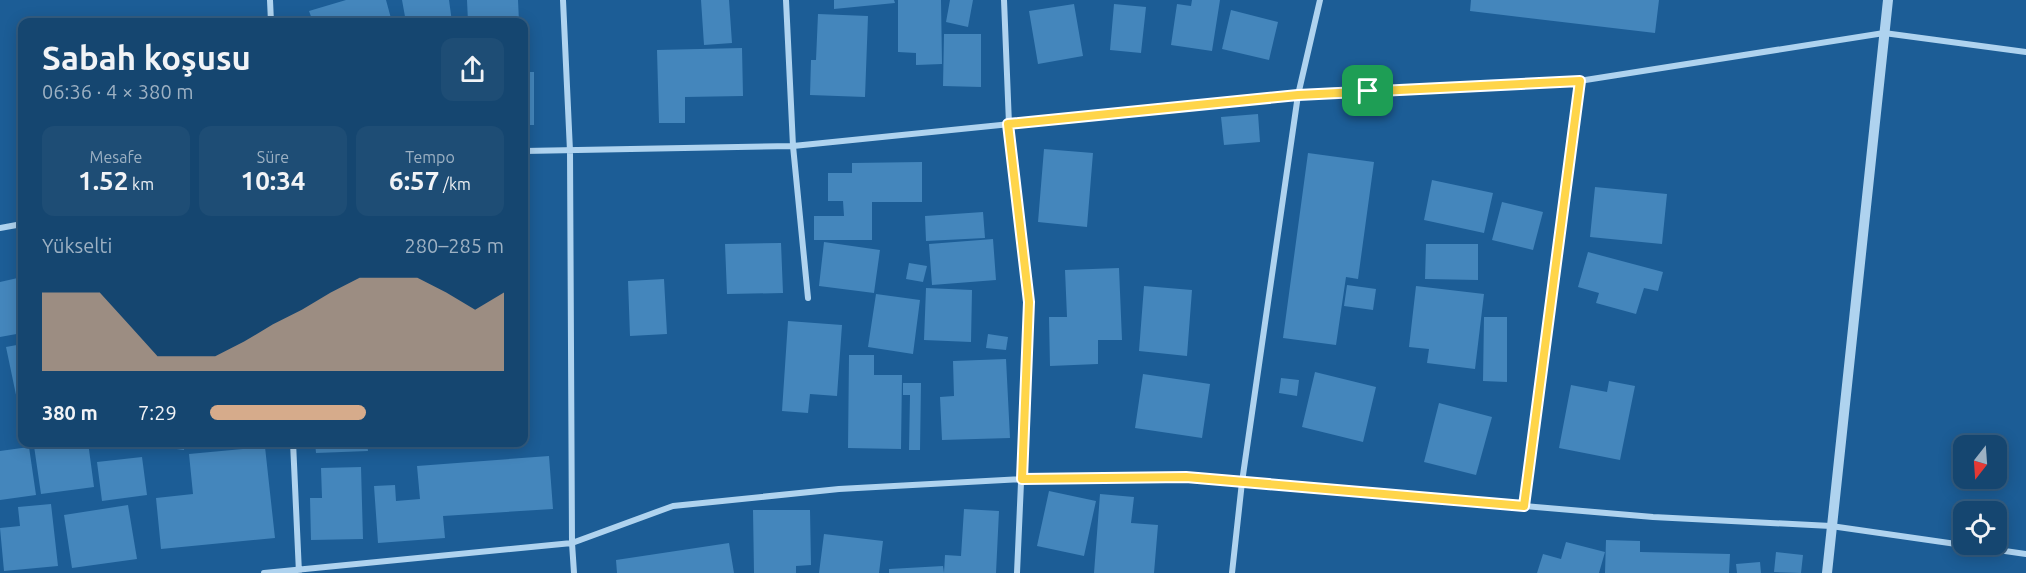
<!DOCTYPE html>
<html lang="tr">
<meta charset="utf-8">
<style>
body{margin:0;font-family:Ubuntu,sans-serif;background:#1e4d75;color:#f1f3f6;height:100vh;display:flex;flex-direction:column;font-size:22px;white-space:nowrap}
*{box-sizing:border-box;margin:0}
p{font-size:20px;color:#9db1c3}
.icon{flex:none;width:33px;height:33px;fill:none;stroke:currentColor;stroke-width:2;stroke-linecap:round;stroke-linejoin:round}
.map{position:relative;flex:1;overflow:hidden}
.details{position:absolute;left:18px;top:18px;width:510px;height:429px;display:flex;flex-direction:column;background:#154670;border-radius:12px;box-shadow:0 3px 15px #0003,0 0 0 2px #345e83}
.details>*{flex:none}
.needle{width:39px;rotate:197deg}
.controls{position:absolute;left:1953px;top:435px;display:grid;gap:12px}
.controls a{display:grid;place-items:center;width:54px;height:54px;border-radius:12px;background:#154670;box-shadow:0 3px 15px #0003,0 0 0 2px #345e83;font-size:30px}
.pin{position:absolute;display:grid;place-items:center;width:51px;height:51px;color:#fff;margin:-26px;border-radius:12px;box-shadow:0 3px 9px #0006}
.round{display:grid;place-items:center;flex:none;width:63px;height:63px;border-radius:12px;background:#1e4d75}
.head{display:flex;align-items:center;justify-content:space-between;height:102px;padding:0 24px}
h1{font-size:33px;font-weight:700;line-height:45px}
.metrics{display:grid;grid-template-columns:repeat(3,1fr);gap:9px;height:102px;padding:6px 24px}
.metrics div{display:grid;align-content:center;border-radius:12px;background:#1e4d75;text-align:center}
.metrics b{font-size:26px;font-weight:700}
.metrics small{font-size:16px;font-weight:400}
.metrics p{font-size:16px}
.chart{height:168px;padding:12px 24px}
.chart p{display:flex;justify-content:space-between}
.chart svg{width:100%;height:108px;margin-top:6px;fill:#d6ab8b;opacity:.7}
ul{padding:0 24px;list-style:none;font-size:20px}
li{display:grid;grid-template-columns:96px 72px 1fr;align-items:center;height:45px}
li i{height:15px;border-radius:8px;background:#d6ab8b}
.map>svg:first-child{display:block}
</style>
<div class="map">
<svg width="2026" height="573" viewBox="0 0 2026 573">
<rect width="100%" height="100%" fill="#1c5d96"/>
<!-- building -->
<path fill="#4486bc" d="M346,0h40l6,22h-79l-4,-11z
M402,0h47l3,22h-46z
M467,0h51l1,22h-51z
M701,0h28l3,43 -28,2z
M834,0h60l1,3 -61,6z
M898,0h43l1,64 -26,1v-12l-18,-1z
M950,0h23l-5,27 -22,-5z
M1192,0h28l-8,51 -41,-6 6,-41 14,2z
M1471,0h188l-4,33 -185,-22z
M1074,4l9,52 -45,8 -9,-53z
M1114,4l32,3 -5,46 -31,-3z
M1231,10l47,12 -9,38 -47,-11z
M818,14l50,2 -3,81 -55,-2 1,-35h5z
M944,34h37v53l-38,-1z
M742,48l1,48 -58,1v26h-26l-2,-73z
M524,72h10v53h-10z
M1258,114l2,28 -36,3 -3,-28z
M1044,149l49,4 -6,74 -49,-5z
M1308,153l66,9 -16,117 -12,-2 -10,68 -53,-7z
M922,162v40h-50v38h-58v-24h30l-1,-15h-15v-28h24v-10z
M524,168h6v65h-6z
M1432,180l61,13 -9,40 -60,-13z
M1595,187l72,7 -5,50 -72,-7z
M1502,202l41,10 -10,38 -41,-10z
M983,212l2,26 -59,3 -1,-25z
M993,239l3,41 -64,5 -3,-41z
M824,242l56,8 -6,43 -55,-7z
M781,243l2,50 -56,1 -2,-50z
M1426,244h52v36l-53,-1z
M1588,252l75,20 -5,19 -14,-3 -8,26 -40,-11 3,-10 -21,-6z
M909,263l18,3 -4,16 -17,-3z
M1119,268l3,72h-24v24l-48,2 -1,-49h18l-2,-47z
M22,277v56l-22,4v-55z
M664,279l3,55 -37,2 -2,-55z
M1347,285l29,4 -3,21 -29,-4z
M1144,286l48,4 -5,66 -48,-5z
M1416,286l68,8 -9,75 -48,-6 2,-14 -20,-2z
M926,288l46,2 -1,52 -47,-2z
M876,294l44,6 -7,54 -45,-7z
M1484,317h23v65l-24,-1z
M788,321l54,4 -5,71 -27,-2 -2,19 -26,-2z
M988,334l20,3 -2,13 -20,-2z
M22,344v70h-2l-14,-67z
M849,355h25v20h28l-1,74 -53,-1z
M1006,359l4,79 -68,2 -2,-43 14,-1 -1,-35z
M1315,372l61,15 -13,55 -61,-15z
M1143,374l67,10 -8,54 -67,-10z
M1281,378l18,2 -2,16 -18,-3z
M1609,381l26,5 -15,74 -61,-12 12,-63 36,7z
M903,383h18l-1,67h-11l1,-55h-7z
M1439,403l53,14 -16,58 -52,-13z
M57,442h31l6,45 -53,7 -7,-48z
M155,442h30l-1,8 -29,-4z
M315,442h52l1,9 -52,2z
M29,447l7,48 -36,5v-49z
M265,447l10,91 -114,11 -5,-51 37,-4 -4,-40z
M549,456l4,53 -110,7 2,22 -67,5 -4,-57 21,-1 1,16 24,-2 -3,-33z
M142,457l5,38 -45,6 -5,-39z
M361,467l2,72 -52,1 -1,-42h12l-1,-30z
M1049,491l47,10 -12,55 -47,-10z
M1100,494l34,3 -3,26 27,2 -4,48h-60z
M51,504l7,62 -54,5 -4,-43 20,-2 -2,-19z
M128,505l9,54 -65,9 -8,-53z
M964,509l35,2 -3,62h-52l1,-18 16,1z
M753,510h57l1,55 -15,1v7h-42z
M824,534l59,7 -4,32h-60z
M1606,540l34,1v11l90,2 -1,19h-124z
M1566,542l39,10 -6,21h-62l6,-19 18,5z
M729,543l5,30h-117l-1,-13z
M1776,552l27,3 -2,18 -27,-1z
M1760,562l1,11h-24l-1,-9z
M943,566l1,7h-55v-4z"/>
<g fill="none" stroke-linecap="round" stroke-linejoin="round">
<!-- minor -->
<path stroke="#afd3ef" stroke-width="6" d="M270,0l1,22
M563,0l7,151 2,392 2,30
M786,0l7,146 15,152
M1004,0l5,124 20,178 -12,271
M524,151l269,-5 505,-51 281,-14 305,-48 142,19
M0,228l22,-4
M293,442l6,131
M1524,506l55,-425
M264,573l308,-30 101,-37 166,-17 183,-10 164,-2 467,40 178,9 195,28
M1232,573l10,-91 56,-387 22,-95"/>
<!-- tertiary -->
<path stroke="#afd3ef" stroke-width="10" d="M1827,573l61,-573"/>
</g>
<g fill="none" stroke-linecap="round" stroke-linejoin="round">
<!-- route casing -->
<g stroke="#fff" stroke-width="12">
<path id="route" d="M1580,81l-56,425 -338,-29 -164,2 7,-177 -21,-178 290,-29z"/>
</g>
<!-- route -->
<use href="#route" stroke="#ffd54a" stroke-width="8"/>
</g>
</svg>
<div class="controls">
<a><svg class="needle" viewBox="-14 -14 28 28"><path d="M0-13l5 13h-10z" fill="#e53935"/><path d="M0 13l5-13h-10z" fill="#9db1c3"/></svg></a>
<a><svg class="icon" aria-label="locate" viewBox="0 0 24 24"><circle cx="12" cy="12" r="6"/><path d="M12 2v4M12 18v4M2 12h4M18 12h4"/></svg></a>
</div>
<div class="pin" style="left:1368px;top:91px;background:#1e9e55"><svg class="icon" aria-label="arrive" viewBox="0 0 24 24"><path d="M6 21V4h12l-3 4 3 4H6"/></svg></div>
<section class="details">
<div class="head"><div><h1>Sabah koşusu</h1><p>06:36 · 4 × 380 m</p></div><a class="round"><svg class="icon" aria-label="share" viewBox="0 0 24 24"><path d="M12 15V3M7 8l5-5 5 5M5 13v7h14v-7"/></svg></a></div>
<div class="metrics">
<div><p>Mesafe</p><b>1.52<small> km</small></b></div>
<div><p>Süre</p><b>10:34</b></div>
<div><p>Tempo</p><b>6:57<small> /km</small></b></div>
</div>
<div class="chart"><p><span>Yükselti</span>280–285 m</p>
<svg viewBox="0 0 160 44" preserveAspectRatio="none"><path d="M0 44V12L10 12L20 12L30 25L40 38L50 38L60 38L70 32L80 25L90 19L100 12L110 6L120 6L130 6L140 12L150 19L160 12V44z"/></svg>
</div>
<ul>
<li><b>380 m</b>7:29<i style="width:53%"></i></li>
</ul>
</section>
</div>
